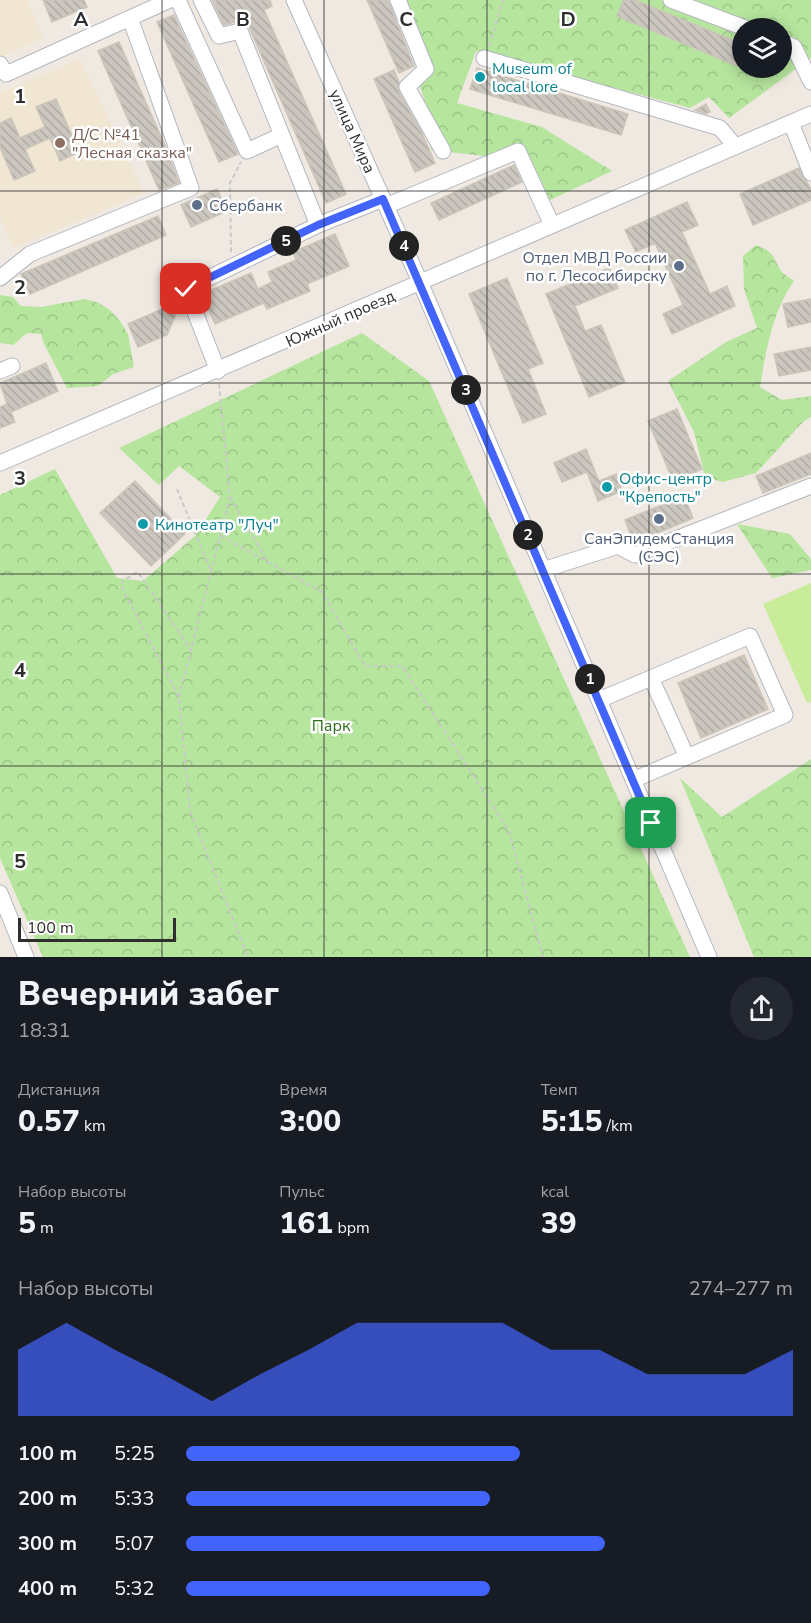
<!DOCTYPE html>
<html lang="ru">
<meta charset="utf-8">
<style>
body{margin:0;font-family:"Nunito Sans",sans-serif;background:#242831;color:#f1f3f6;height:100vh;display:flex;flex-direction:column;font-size:22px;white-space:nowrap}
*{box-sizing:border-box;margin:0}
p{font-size:20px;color:#9ea1a6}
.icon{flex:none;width:33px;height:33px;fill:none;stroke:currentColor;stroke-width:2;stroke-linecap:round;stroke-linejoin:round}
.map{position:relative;height:957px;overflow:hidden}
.panel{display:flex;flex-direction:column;background:#171b24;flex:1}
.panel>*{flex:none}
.controls{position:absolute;left:732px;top:18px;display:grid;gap:12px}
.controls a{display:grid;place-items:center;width:60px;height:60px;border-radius:50%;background:#171b24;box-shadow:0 3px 15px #0003;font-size:30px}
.scale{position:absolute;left:18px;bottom:15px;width:158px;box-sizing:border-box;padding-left:6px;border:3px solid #2e2e2e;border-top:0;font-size:16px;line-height:21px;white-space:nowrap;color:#2e2e2e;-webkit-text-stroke:4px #fff;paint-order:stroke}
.pin{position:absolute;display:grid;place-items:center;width:51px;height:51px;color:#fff;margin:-26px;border-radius:12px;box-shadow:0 3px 9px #0006}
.km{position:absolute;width:30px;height:30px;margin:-15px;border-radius:50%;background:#222;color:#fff;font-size:16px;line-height:30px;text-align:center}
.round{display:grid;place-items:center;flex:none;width:63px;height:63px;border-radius:32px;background:#242831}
.head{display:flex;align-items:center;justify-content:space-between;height:102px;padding:0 18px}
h1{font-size:33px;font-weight:800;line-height:45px}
.metrics{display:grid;grid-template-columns:repeat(3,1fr);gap:9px;height:102px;padding:6px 18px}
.metrics div{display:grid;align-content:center}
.metrics b{font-size:30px;font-weight:800}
.metrics small{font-size:16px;font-weight:400}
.metrics p{font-size:16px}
.chart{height:168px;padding:12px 18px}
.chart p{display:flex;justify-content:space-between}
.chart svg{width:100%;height:108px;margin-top:6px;fill:#4264fb;opacity:.7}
ul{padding:0 18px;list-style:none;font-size:20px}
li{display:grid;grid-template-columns:96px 72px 1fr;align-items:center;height:45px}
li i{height:15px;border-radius:8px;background:#4264fb}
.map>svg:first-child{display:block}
</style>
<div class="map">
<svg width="811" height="957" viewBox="0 0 811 957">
<defs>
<pattern id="forest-crowns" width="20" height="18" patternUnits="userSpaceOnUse" patternTransform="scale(1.5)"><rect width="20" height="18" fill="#b6e59e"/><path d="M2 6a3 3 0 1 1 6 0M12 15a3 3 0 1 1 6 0" fill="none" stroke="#9dc588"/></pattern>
<pattern id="building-back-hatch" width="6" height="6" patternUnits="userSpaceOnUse" patternTransform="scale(1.5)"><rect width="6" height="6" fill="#cbc7bf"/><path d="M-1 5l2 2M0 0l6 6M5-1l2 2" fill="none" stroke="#afaba4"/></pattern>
</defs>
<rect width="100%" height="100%" fill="#efe9e1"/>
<!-- education -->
<path fill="#f0e6d1" d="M0,0h27l16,38 -43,20z
M80,59l64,134 -131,55 -13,-30v-125z"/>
<!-- forest -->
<path fill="url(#forest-crowns)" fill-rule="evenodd" d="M406,0h405v58l-82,60 -20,-21 -19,11 -214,-57 -19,52 85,24 70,44 -66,31 -23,-58 -30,13 -62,-7 -7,-51 -4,-13 12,-20zM742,28h40v40h-40z
M756,245c21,8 15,12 26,27 3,3 8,6 12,9 -22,31 -28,70 -34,106l22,13 29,-4v21l-8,5 -47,51 -33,9 -18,-5 -11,-45 -26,-51 58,-39 31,-14 -13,-39 -1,-33z
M0,295l13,2 8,9 20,1 44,-8 14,4 11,7 10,11 8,13 6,33 -21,7 -15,12 -31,2 -23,-44 -3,-10 -14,-1 -14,12 -13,-2z
M362,333l67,48 261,576h-647l-43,-99v-363l55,-26 62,109 26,3 53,-46 24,-38 -41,-31 -20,19 -40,-37z
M737,524l53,10 21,25v11l-39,8z
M811,759v198h-57l-74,-179 42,39z"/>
<!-- pitch -->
<path fill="#c9ec9a" d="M811,583v119l-4,1 -44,-99z"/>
<!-- building -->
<path fill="url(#building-back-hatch)" stroke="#cbc5ba" stroke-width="1.5" d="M43,0h41l3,7 -35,15z
M212,0h58l2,6 -8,4 82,184 -20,9 -77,-176 -5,-8 -20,6z
M367,0h21l26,66 -15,7z
M624,0h11l107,44v24l-125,-52z
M174,15l64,139 -19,8 -62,-140z
M119,42l48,108 12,33 -20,7 -61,-139z
M477,68l151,46 -7,21 -151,-46z
M394,70l5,12v10l23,41 13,30 -20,9 -41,-93z
M56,99l23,53 -19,9 -10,-23 -25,11 10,22 -21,9 -14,-33v-24l11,-5 9,20 25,-11 -9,-20z
M706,104l4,8 -4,2 -11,-4z
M514,165l8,17 -83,38 -8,-17z
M799,168l12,21v11l-58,25 -13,-31z
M217,189l10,22 -36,16 -10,-22z
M687,202l11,23 -16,7 28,62 17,-8 8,20 -63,28 -9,-20 20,-9 -28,-62 -19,9 -11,-22z
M158,216l8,19 -136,59 -9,-20z
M335,234l14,32 -42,18 3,7 -43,18 -3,-6 -49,21 -13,-30 49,-21 7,16 14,-7 -4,-10 28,-12 -3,-8z
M609,268l9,20 -43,18 10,25 16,-6 24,57 -36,15 -43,-103z
M507,278l36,85 -15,6 18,45 -23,9 -54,-129z
M811,299v23l-23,5 -5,-23z
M162,309l15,3 -10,23 -29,12 -10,-23z
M811,347v23l-32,6 -5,-22z
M46,363l12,28 -47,21 4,10 -15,6v-21l7,-3 -7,-21z
M677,409l25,60 -29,12 -25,-60z
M586,449l13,32 17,-7 6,17 -24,10 -11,-29 -25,10 -8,-19z
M811,453v21l-48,19 -7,-17z
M135,481l50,53 -34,32 -51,-53z
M684,496l9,22 -59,25 -9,-23z
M744,655l24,54 -67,29 -23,-55z"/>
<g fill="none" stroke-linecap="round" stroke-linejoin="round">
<!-- minor casing -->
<g stroke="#b4b7c1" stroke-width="17">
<path id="minor" d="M178,0l69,151 35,-16
M201,0l18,36 21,-5 78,194 65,-26
M294,0l126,282 289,675
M398,0l28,69 -19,18 36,64
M671,0l74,28
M782,42l12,5 17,35
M484,58l236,70 15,18
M0,64l6,10 164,-74
M791,123l20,50
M386,206l132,-55 34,74
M0,278l30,-24 161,-66 -61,-170
M0,371l12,-5
M218,371l-32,-82 132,-64
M0,463c271,-114 540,-233 811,-349
M543,570l75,-24 17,9 176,-69
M651,678l36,79
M599,700l151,-64 35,79 -152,65
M0,893l26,64"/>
</g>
<!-- path -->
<path stroke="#c9c9c9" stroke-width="2" stroke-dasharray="4.5 3" stroke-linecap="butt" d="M489,46l14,-46
M231,252l-1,-69 11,-21
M219,384l11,113 -51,200 11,114 58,146
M177,489l34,82
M230,497l38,65
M221,536l101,56 43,74h37l107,165 34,126
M179,697l-57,-109v-7l16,-9 53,78"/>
<!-- minor -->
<use href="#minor" stroke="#fff" stroke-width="15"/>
</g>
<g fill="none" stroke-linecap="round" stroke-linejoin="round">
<!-- route casing -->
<g stroke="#fff" stroke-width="12">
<path id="route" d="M186,289l132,-64 65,-26 268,624"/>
</g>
<!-- route -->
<use href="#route" stroke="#4264fb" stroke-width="8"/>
</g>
<!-- grid -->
<path fill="none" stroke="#2e2e2e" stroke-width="1.5" stroke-opacity="0.55" d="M162,0v957M324,0v957M487,0v957M649,0v957M0,191h811M0,383h811M0,574h811M0,766h811"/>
<!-- markers -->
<g fill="#0f9aa8" stroke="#fff" stroke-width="2">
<circle cx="480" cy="77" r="6"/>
<circle cx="607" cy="487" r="6"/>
<circle cx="143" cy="524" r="6"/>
</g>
<circle fill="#8d6e63" stroke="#fff" stroke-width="2" cx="60" cy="143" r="6"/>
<g fill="#5c6f8a" stroke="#fff" stroke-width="2">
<circle cx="197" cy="205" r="6"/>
<circle cx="679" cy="266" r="6"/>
<circle cx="659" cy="519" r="6"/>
</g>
<g text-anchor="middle" stroke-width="5" stroke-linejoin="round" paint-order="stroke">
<!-- culture labels -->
<g font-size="16" fill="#0d838f" stroke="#fff" text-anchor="start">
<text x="492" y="74">Museum of<tspan x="492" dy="18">local lore</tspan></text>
<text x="619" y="484">Офис-центр<tspan x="619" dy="18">"Крепость"</tspan></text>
<text x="155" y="530">Кинотеатр "Луч"</text>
</g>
<!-- street labels -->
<g font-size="16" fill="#2e2e2e" stroke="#fff">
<text transform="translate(353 131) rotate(66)" y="6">улица Мира</text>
<text transform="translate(340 318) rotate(-24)" y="6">Южный проезд</text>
</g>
<!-- education labels -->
<g font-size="16" fill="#785e54" stroke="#fff" text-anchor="start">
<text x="72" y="140">Д/С №41<tspan x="72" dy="18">"Лесная сказка"</tspan></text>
</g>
<!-- service labels -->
<g font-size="16" fill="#4e5e75" stroke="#fff" text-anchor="start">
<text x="209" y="211">Сбербанк</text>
<text x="667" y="263" text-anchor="end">Отдел МВД России<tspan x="667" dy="18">по г. Лесосибирску</tspan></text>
<text x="659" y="544" text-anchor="middle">СанЭпидемСтанция<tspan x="659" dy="18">(СЭС)</tspan></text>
</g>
<!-- park labels -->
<g font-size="16" fill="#2c6e1b" stroke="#fff">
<text x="331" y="731">Парк</text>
</g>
</g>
<g font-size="20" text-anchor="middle" font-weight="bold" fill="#2e2e2e" stroke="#fff" stroke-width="5" stroke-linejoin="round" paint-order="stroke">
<text x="81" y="26">A</text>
<text x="243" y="26">B</text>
<text x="406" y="26">C</text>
<text x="568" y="26">D</text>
<text x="20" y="103">1</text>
<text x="20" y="294">2</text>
<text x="20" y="485">3</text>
<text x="20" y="677">4</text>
<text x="20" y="868">5</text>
</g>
</svg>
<div class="controls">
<a><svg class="icon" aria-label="layers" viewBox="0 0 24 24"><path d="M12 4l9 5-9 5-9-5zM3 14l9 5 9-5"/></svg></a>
</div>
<div class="scale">100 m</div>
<div class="pin" style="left:651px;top:823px;background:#1e9e55"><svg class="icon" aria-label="arrive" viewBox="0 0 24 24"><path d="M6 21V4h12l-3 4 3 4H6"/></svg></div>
<div class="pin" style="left:186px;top:289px;background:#d93025"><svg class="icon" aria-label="check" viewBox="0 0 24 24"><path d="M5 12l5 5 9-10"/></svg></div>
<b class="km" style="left:590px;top:679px">1</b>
<b class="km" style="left:528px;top:535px">2</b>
<b class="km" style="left:466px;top:390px">3</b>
<b class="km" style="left:404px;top:246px">4</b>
<b class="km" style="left:286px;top:241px">5</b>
</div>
<section class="panel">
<div class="head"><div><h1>Вечерний забег</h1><p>18:31</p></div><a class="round"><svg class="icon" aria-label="share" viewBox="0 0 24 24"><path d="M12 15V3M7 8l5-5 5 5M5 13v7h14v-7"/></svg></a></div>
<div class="metrics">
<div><p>Дистанция</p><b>0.57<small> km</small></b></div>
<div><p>Время</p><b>3:00</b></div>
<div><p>Темп</p><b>5:15<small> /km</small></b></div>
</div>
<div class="metrics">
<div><p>Набор высоты</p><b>5<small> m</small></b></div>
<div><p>Пульс</p><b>161<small> bpm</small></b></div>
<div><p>kcal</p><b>39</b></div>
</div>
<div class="chart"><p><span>Набор высоты</span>274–277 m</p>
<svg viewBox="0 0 160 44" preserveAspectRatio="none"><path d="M0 44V17L10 6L20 17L30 27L40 38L50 27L60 17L70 6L80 6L90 6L100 6L110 17L120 17L130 27L140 27L150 27L160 17V44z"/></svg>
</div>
<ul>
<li><b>100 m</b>5:25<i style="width:55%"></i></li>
<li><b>200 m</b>5:33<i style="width:50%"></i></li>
<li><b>300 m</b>5:07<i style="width:69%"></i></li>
<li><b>400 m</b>5:32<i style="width:50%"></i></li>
</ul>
</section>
